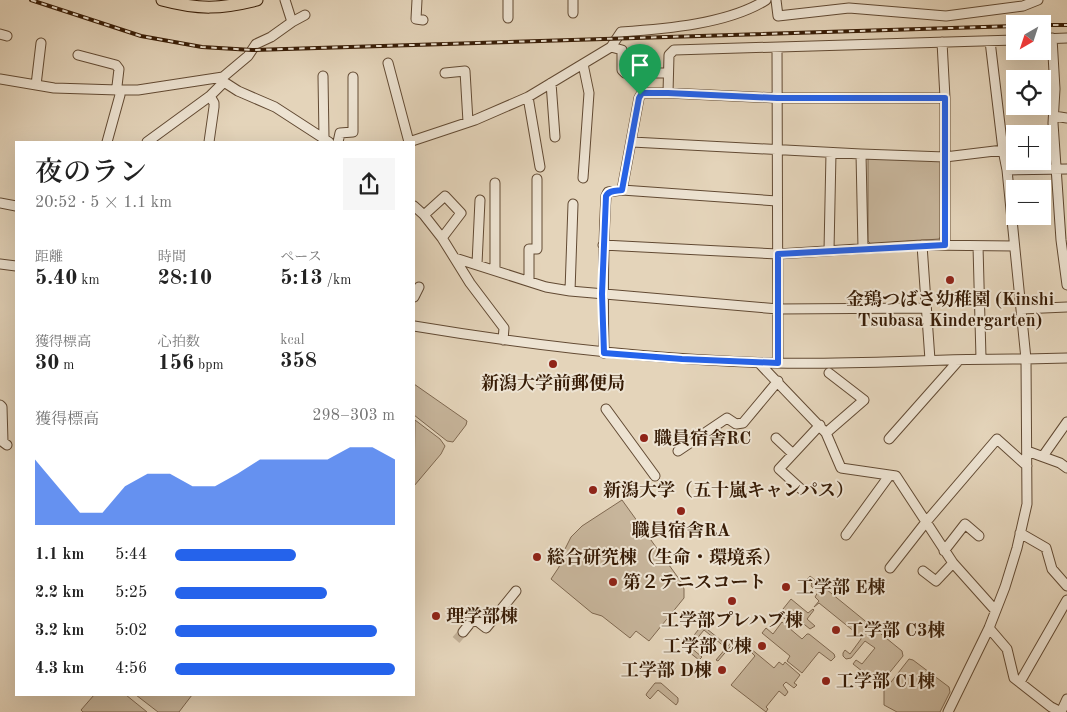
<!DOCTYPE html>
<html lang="ja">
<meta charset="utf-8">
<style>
body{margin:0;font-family:"Old Standard TT","Noto Serif JP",serif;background:#f6f6f6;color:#222;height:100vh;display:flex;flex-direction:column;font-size:19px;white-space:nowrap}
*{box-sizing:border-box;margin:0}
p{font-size:16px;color:#767676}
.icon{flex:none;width:28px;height:28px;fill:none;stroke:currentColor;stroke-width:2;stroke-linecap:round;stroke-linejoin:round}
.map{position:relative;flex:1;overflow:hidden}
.drawer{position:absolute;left:15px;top:141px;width:400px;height:555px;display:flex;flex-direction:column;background:#fff;border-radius:0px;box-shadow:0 5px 20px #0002}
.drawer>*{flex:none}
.needle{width:32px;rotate:219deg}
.buttons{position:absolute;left:1006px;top:15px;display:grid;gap:10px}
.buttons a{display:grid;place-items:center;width:45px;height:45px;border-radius:0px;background:#fff;box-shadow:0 5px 20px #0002;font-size:25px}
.pin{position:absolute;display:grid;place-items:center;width:42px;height:42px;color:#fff;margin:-51px -21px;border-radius:50% 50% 50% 0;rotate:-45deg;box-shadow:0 0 5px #0007}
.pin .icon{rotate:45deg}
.round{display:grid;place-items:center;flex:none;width:52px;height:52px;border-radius:0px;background:#f6f6f6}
.overview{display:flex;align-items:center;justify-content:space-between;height:85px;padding:0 20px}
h1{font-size:28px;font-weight:600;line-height:38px}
.figures{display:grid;grid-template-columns:repeat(3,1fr);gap:8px;height:85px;padding:5px 20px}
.figures div{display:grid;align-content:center}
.figures b{font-size:21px;font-weight:600}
.figures small{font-size:14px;font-weight:400}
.figures p{font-size:14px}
.chart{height:140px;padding:10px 20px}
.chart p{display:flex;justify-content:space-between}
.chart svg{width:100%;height:90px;margin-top:5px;fill:#2563eb;opacity:.7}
ul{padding:0 20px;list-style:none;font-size:16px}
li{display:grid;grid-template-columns:80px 60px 1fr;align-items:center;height:38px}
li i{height:12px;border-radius:6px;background:#2563eb}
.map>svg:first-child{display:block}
</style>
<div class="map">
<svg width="1067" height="712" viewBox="0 0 1067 712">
<rect width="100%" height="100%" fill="#e4d4ba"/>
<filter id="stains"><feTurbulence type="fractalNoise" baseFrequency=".004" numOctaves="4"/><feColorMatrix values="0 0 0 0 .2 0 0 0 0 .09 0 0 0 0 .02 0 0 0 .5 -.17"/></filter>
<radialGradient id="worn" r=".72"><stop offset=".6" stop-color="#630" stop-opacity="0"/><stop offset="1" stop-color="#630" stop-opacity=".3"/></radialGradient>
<!-- green -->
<path fill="#c7b59b" stroke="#7f6850" d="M868,158l73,3v75l-2,3 -68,5 -3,-3z
M414,384l53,37 -1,4 -13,17 -6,-1 -33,-26z
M415,420l25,19 5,7 -4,8 -27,32z
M622,500l60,83 2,6v9l-35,43 -13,-10 -6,7 -28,-22 -10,-3 -41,-34 8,-12 5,-16 7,-14 11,-11z
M810,576l92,75 1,5 -21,26h-6l-23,-18 3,-4 6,4 13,-16 -10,-7 -14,17 -5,1 -3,-3v-3l2,-3 5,4 11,-15v-2l-42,-34 -5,4 5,-6 -4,-4 3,-5 -7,-6 1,-2 -5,-5z
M791,599l17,14 5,-4 1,1 -7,9 8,7 -5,3 -20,-16 -5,6 -6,-5z
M782,622l20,17 5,-5h2l25,20 1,3 -4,4 -12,-9 -17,21 -15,-12 3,-5 -28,-23 4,-5 7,6z
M702,625l26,21 6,-7 2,1 -18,21 -2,-1 10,-12 -22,-18 -14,17 12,10 -3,3 -15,-12z
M750,648l24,20 5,-6 4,3 2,-3 15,13 -6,8 3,2 -3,3 -8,-6 -3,3 5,7 -3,4 -6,-5 -13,16 2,2 -2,3 -35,-27 24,-29 -6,-6z
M909,659l4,1 36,27 1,5 -10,20h-43l-13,-7v-14z
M655,683h6l17,15v4l-2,3 -18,-15 -8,9 -4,-4 1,-2z
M94,695h32l21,17h-64l-2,-2z
M136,695h56l-13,17h-21z"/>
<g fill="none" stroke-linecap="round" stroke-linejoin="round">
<!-- minor-tunnel -->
<path stroke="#c1af96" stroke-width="9" stroke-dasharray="9 4.5" stroke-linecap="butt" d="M456,640l7,-8"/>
<!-- minor casing -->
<g stroke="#624a33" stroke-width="11">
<path id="minor" d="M417,0l-1,19 7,1
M776,0l2,16 71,-8 97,8 77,-10 15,-6
M573,13v-13
M508,18v-18
M292,22l13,-7
M0,34l7,2
M1052,38l3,51 -2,34 8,117 6,45
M1042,39l25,-1
M942,42l3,56v147
M611,47l11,3v20l3,3h43
M777,48l1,315
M78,55l38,10 3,4 -2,17 3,9 -13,47
M388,63l21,79
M583,64l6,29 -6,85
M445,73l20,-2 3,51
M323,76l1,62
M0,79l54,9 64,2h20l85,-13 25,-21 8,-12 15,-7 21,-15 -7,-22
M224,82l14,9 37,16 54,35
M551,83l4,54
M36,85l5,-42
M668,93l109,5h168
M528,97l12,70
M1054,116l13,2
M147,142l63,-46 14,-14 -1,-3
M209,142l5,-35v-4l-4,-7
M338,142l2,-9 13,-1v-55
M409,142l66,-22 53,-23 83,-50 10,-15c44,-3 107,-8 145,-32
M632,142l229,12 84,3 58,-7
M861,154l2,94
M1007,170l60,-1
M495,183v87
M622,190l17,-92 3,-5h26l1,-38 5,-5 341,-10
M0,203l16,3
M414,206l10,9 18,23 28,45 34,45 -1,12
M424,215l21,-19 16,17 -19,25
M603,245l175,9 144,-9 92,1
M922,245l8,115
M978,246l3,112
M829,250l2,-97
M455,258l91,29 24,4 208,18 148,-1
M0,264l16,2
M477,264l3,-64
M529,280v-31h8v-70
M570,291l3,-87
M414,297l5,-10
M1021,309l46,-2
M414,326c120,20 240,34 361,37 84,2 167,-5 251,-4l-19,-189 -4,-20 -13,-109
M604,353c-1,-53 -1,-105 2,-157l2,-4 14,-2 155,11
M759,363l67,70 15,35 55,8 57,87 42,47
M0,405l2,2 1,35 4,3
M606,409l49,67
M826,433l38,-33 -35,-27
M776,438l17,16
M889,439l70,-79
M678,451l49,-33 9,6 7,-1 35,-42
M1027,451l33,12 7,5
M1043,456l24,-34
M801,489l-22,-20 41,-44
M1020,533l26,15 6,21 15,17
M846,535l43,-59
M944,551l21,-27 14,12
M890,568l36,-46 71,-83 30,27
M923,571l13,10 17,-18
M989,628l18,21 7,29 37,29 10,5
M463,632l8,-10 6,-1 9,7 30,-37
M1020,682l47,-82
M948,712l41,-84 16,-41 12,-39 10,-44 -1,-145 41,-1
M1061,712l6,-13"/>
</g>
<!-- major casing -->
<g stroke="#371c06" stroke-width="13">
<path id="major" d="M162,0c37,10 59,9 95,0"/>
</g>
<!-- minor -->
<use href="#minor" stroke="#ede3d2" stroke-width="9"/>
<!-- major -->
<use href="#major" stroke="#e4d4ba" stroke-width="11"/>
<!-- rail casing -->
<g stroke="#371c06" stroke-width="4">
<path id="rail" d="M31,0l110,36 61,11 50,3 763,-24
M1042,25h25"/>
</g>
<!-- rail -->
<use href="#rail" stroke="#ede3d2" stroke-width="2" stroke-dasharray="5.5" stroke-linecap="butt"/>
</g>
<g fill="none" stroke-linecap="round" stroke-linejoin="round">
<!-- route casing -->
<g stroke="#fff" stroke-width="10">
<path id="route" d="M642,93h26l109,5h168v147l-167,9v109l-96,-4 -78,-6 -2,-59 4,-98c3,-6 10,-5 16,-6l17,-92z"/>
</g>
<!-- route -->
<use href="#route" stroke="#2563eb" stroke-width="6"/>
</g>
<!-- markers -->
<g fill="#8f2418" stroke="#ede3d2" stroke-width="2">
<circle cx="950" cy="280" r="5"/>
<circle cx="553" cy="364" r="5"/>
<circle cx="644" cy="438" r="5"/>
<circle cx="593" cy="490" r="5"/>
<circle cx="681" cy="511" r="5"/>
<circle cx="537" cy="557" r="5"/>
<circle cx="613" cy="582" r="5"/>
<circle cx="786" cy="587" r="5"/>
<circle cx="732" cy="601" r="5"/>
<circle cx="436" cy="616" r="5"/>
<circle cx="836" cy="630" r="5"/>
<circle cx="762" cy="646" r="5"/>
<circle cx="722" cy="670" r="5"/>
<circle cx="826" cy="681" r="5"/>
</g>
<g text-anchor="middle" stroke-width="4" stroke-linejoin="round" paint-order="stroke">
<!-- poi labels -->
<g font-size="18" font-weight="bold" fill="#371c06" stroke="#ede3d2" text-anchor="start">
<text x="950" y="305" text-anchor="middle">金鵄つばさ幼稚園 (Kinshi<tspan x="950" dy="21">Tsubasa Kindergarten)</tspan></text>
<text x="553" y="389" text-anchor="middle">新潟大学前郵便局</text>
<text x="654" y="444">職員宿舎RC</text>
<text x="603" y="496">新潟大学（五十嵐キャンパス）</text>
<text x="681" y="536" text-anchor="middle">職員宿舎RA</text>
<text x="547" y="563">総合研究棟（生命・環境系）</text>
<text x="623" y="588">第２テニスコート</text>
<text x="796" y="593">工学部 E棟</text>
<text x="446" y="622">理学部棟</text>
<text x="732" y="626" text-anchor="middle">工学部プレハブ棟</text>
<text x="846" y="636">工学部 C3棟</text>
<text x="752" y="652" text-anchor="end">工学部 C棟</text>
<text x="712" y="676" text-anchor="end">工学部 D棟</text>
<text x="836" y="687">工学部 C1棟</text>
</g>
</g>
<rect width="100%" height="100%" filter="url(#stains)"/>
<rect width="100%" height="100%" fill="url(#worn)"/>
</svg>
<div class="buttons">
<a><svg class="needle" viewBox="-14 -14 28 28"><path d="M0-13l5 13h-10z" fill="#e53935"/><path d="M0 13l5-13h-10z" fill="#767676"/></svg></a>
<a><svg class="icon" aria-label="locate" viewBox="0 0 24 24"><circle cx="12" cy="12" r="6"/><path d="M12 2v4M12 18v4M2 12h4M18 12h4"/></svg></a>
<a>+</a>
<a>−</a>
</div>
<div class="pin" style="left:640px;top:95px;background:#1e9e55"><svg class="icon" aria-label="arrive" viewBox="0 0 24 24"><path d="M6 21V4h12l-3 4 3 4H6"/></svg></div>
<section class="drawer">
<div class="overview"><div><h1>夜のラン</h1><p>20:52 · 5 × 1.1 km</p></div><a class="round"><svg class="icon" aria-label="share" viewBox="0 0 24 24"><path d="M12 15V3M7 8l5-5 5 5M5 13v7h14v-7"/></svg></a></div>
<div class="figures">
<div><p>距離</p><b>5.40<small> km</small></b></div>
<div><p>時間</p><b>28:10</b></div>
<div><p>ペース</p><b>5:13<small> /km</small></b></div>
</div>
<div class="figures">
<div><p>獲得標高</p><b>30<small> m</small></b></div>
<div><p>心拍数</p><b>156<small> bpm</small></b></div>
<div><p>kcal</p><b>358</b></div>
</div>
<div class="chart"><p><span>獲得標高</span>298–303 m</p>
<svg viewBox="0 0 160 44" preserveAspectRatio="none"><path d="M0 44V12L10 25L20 38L30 38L40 25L50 19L60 19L70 25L80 25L90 19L100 12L110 12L120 12L130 12L140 6L150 6L160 12V44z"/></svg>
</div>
<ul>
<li><b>1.1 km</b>5:44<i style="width:55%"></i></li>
<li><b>2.2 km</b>5:25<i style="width:69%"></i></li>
<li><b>3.2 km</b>5:02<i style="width:92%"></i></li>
<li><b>4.3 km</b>4:56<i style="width:100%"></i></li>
</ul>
</section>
</div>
